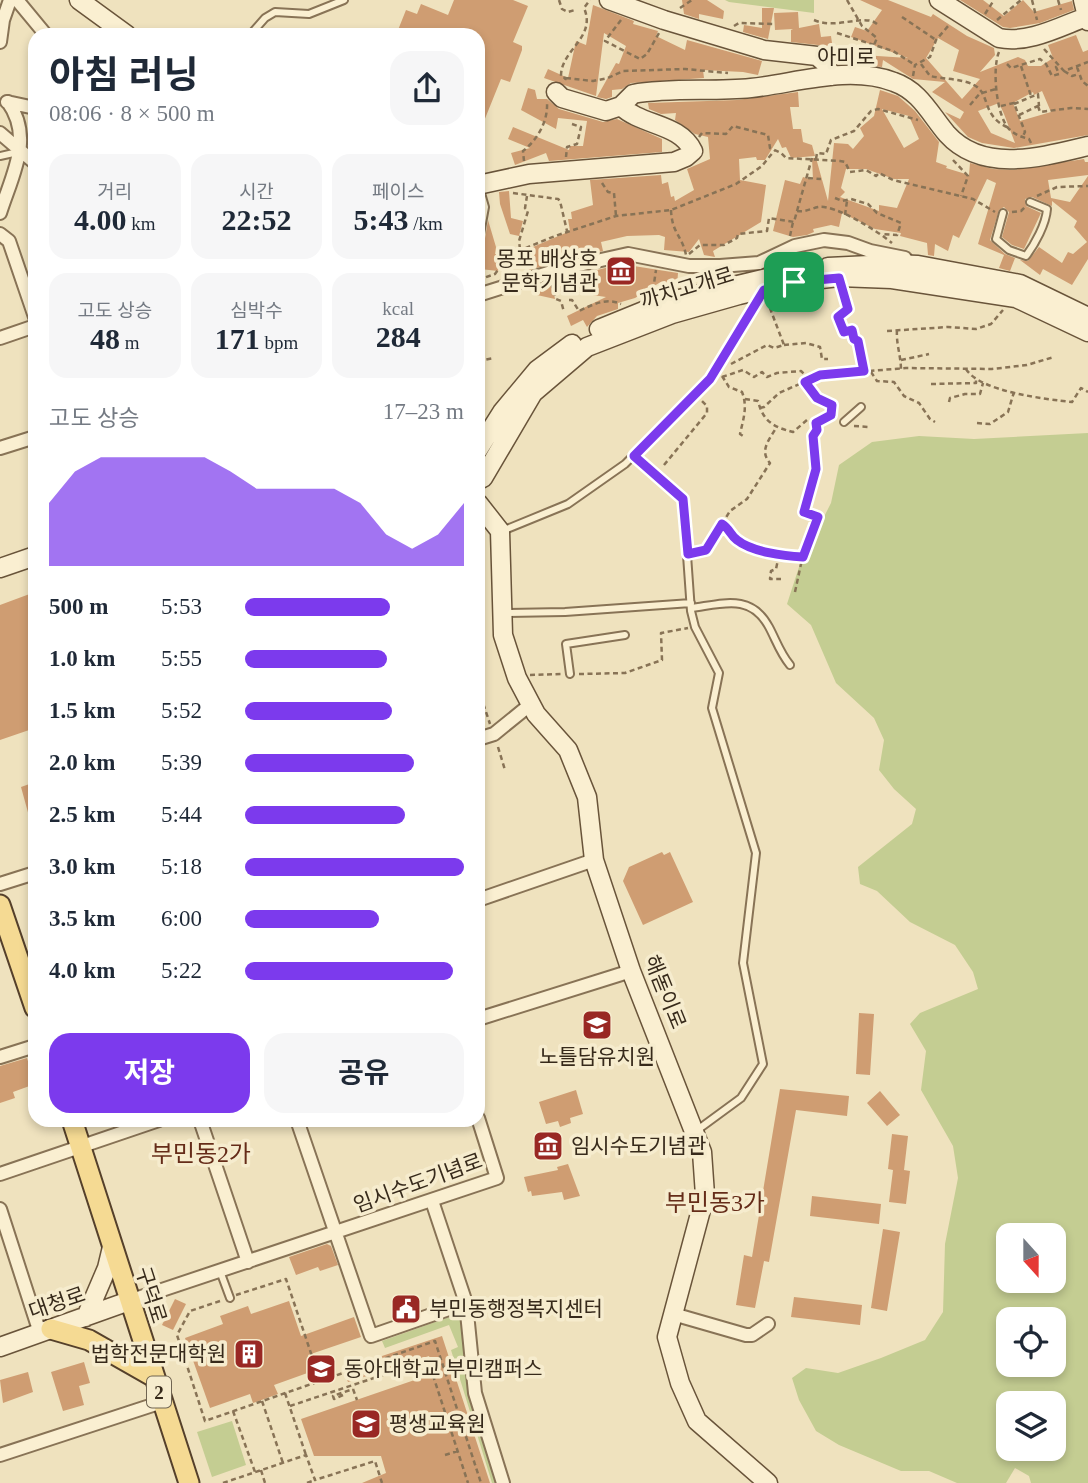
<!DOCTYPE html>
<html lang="ko">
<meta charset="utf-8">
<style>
body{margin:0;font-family:"Times New Roman","Noto Sans KR",serif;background:#f6f6f7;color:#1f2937;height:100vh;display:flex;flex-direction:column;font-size:26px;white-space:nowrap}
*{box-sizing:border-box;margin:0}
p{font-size:23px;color:#747a83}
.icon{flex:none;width:38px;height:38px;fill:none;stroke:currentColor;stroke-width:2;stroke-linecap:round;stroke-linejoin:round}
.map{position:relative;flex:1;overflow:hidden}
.side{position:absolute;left:28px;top:28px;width:457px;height:1099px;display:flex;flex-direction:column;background:#fff;border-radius:21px;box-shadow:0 4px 10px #0003}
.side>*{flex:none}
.needle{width:46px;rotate:159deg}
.fabs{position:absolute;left:996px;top:1223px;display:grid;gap:14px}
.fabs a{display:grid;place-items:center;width:70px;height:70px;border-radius:14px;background:#fff;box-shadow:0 4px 10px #0003;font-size:35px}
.pin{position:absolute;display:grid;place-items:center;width:60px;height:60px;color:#fff;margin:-30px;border-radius:14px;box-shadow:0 4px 10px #0006}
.round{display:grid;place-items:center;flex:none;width:74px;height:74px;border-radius:21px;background:#f6f6f7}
.headline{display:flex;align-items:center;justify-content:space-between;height:119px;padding:0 21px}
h1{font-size:38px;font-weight:700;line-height:52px}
.stats{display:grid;grid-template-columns:repeat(3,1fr);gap:10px;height:119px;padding:7px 21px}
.stats div{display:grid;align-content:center;border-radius:18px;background:#f6f6f7;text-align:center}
.stats b{font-size:30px;font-weight:700}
.stats small{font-size:19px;font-weight:400}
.stats p{font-size:19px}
.chart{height:196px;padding:14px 21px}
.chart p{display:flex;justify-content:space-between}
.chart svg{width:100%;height:126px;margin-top:7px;fill:#7c3aed;opacity:.7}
.primary-button{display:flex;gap:14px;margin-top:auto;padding:14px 21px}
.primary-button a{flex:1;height:80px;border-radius:21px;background:#7c3aed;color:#fff;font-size:28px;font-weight:700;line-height:80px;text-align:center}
.primary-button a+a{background:#f6f6f7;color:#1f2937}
ul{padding:0 21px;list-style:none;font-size:23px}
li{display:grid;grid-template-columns:112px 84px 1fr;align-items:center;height:52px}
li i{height:18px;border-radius:9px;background:#7c3aed}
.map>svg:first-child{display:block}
</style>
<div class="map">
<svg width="1088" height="1483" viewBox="0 0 1088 1483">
<rect width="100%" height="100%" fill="#efe2be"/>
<!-- green -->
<path fill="#c4cd92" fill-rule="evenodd" d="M725,0h89v13l-85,-11z
M1088,433v1050h-57l-2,-7 -14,-8 -9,15h-49l-28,-12h-28l-62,-26 -23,-14 -17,-31 -7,-22 14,-10 32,5 43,-15 44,-18 18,-28 2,-68 13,-66 -5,-32 -32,-56 5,-39 -16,-27 10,-11 58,-24 -5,-17 -18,-27 -45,-23 -33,-31 -17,-7 -2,-17 54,-43 4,-15 -22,-20 -15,-19 5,-30 -10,-22 -38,-35 -25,-58 -24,-21 13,-40 31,-61 8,-38 33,-23 47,-6 55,3zM1008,1236h46v45h-46zM1008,1320h46v45h-46zM1008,1404h46v45h-46z
M455,1315l7,2 35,166h-5l-41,-133 7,-3 -9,-22 -64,23 -3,-7z
M232,1421l14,44 -34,12 -15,-45z"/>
<!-- building -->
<path fill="#cf9d72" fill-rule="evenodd" d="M454,0h59l15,6 -15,36 9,4v4l-12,32 -9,-3 -23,57v-57l4,-11 -4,-2v-31h-82l10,-25 11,4 4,-10 27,11z
M682,0h25l17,11 -1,8 -24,-5v5l-15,-5z
M860,0h28l43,17 2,-3 34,22 27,12 1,7 -15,17 38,-15 7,3 3,6h13l12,-8 -5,-13 28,-10 7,17 5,-2v85l-74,13 -32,-5 -14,-6 -23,-25 15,7 4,-7 -32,-20 13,-10 -32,-3 -30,-19 -1,7 -35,-3v-10l61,4 -57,-21 4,-10 12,4 15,-21zM938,38l21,12 -6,21 27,8 -18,20 -36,-41zM1042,91l9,21 -31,9 -7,-18 20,-11 1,3zM999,103l5,11 11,29 -24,-10 -13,-22z
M960,0h23l21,16 19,-16 11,12 38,-11 2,9 -34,13 -30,5 -7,-1z
M593,5l41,16 -1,3 25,7 -2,5 29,14 2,-10 75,21 -4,14 -15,-3 -40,-2 1,8 -73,5 -9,6 -10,1v7l-6,2 -9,-2 19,-34 3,1 7,-18 -22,-13 -8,63 -52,-18 4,-9 20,9 8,-37 10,4z
M762,8h12l-6,31 -25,-7 1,-7 18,3z
M798,12l1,16 20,-4 2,13 10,-1 2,14 -15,-5 -27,-3v-12l2,-1 -18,1 -1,-17z
M528,88l7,2 2,9h10l12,10 44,13 14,-3 45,20v13l-113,9 -3,-8 -31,12 -4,-12 19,-5 -22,-9 5,-12 56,23 1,-4h13l4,-25 -29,-3 -2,11 -35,-19z
M880,90l18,6 17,15 24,31 -3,20 11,4 -1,2 23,7 1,-12 23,6 20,1 71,-11 1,3h3v13l-40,5 3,18 19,4 18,-26v83l-16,26 -29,-16 -3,6 -20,-15 8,1 11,-14 23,16 6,-11 5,2 14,-12 -13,-15 3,-6 -25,-20v5l-20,-9 -7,2 1,7 15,7 -17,36 -12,-4 -10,-8 7,-25 -5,-5 -5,3 -9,30 15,14 10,4 -5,13 -11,-3 5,-13 -26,-11 18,-61 -9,-4 -28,59 -6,-3 -5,16 -13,-7 -1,12 -6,-1 -1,-12 -27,-7 1,-3 -26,-4 -33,-16 -3,14 -8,-2 -18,4 1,3 -7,3 -14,2 -20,-6 12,-51 15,4 3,-7 10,3 -1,-22h4l12,43 6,-58 14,1 5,5 11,-13 -4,-8 14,-12zM882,109l27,7 10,23 -15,9zM846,169h20l28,10h15l-12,29 -18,-3v6l-39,-14 5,-5 -4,-4z
M798,92l1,15h-9l3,22h8l2,13 9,3 3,11 -24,2 -5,-11 -4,1 -4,-9 -13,21h-8l-1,-3 -17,2 1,21 26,5 -5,37 -48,29 2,6 -11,-2 -5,-16 -10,13 -25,-2 1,-13 -6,-2 -32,1 -26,6 2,9 -74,19 -1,-3 -6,2 -4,-12 10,-3 -2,-4 44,-19 -2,-12h4l-1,-7 22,-7 -3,-25 71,-5 1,9 6,-2 3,15 3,-1 1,5 19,-11 -7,-21 23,-10 -2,-22 -13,-3 -20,-14 1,-7 -15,1 -12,-5 -1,-6 89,-3z
M509,191l2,27 12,3 -4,15 -9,-2 -10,-30 -1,-12z
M488,220l8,27 -1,7 5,1 -2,16 -18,-2z
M621,264l57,9 -1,13 -8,-1v5l-10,2v-9l-24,15 -17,5v6l-21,7 -10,11 -4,-7 -12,6 -4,-10 39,-19 -27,-4 -4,-6 -21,7 1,5 -18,-4 -3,-9z
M35,592v136l-35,12v-135z
M35,782v45h-3l-11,-40z
M662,852l2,3 6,-3 23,50 -50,23 -20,-44 6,-14z
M859,1013l15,1 -4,61 -14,-1z
M27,1058l8,26 -22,8 2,6 -15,5v-37z
M780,1089l69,7 -2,20 -51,-6 -27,152 -5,-1 -9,47 -19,-3 8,-50 8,2z
M576,1090l7,24 -13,4 1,5 -11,4 -2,-6 -12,3 -7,-22z
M880,1091l20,24 -13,11 -20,-23z
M892,1134l16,2 -4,34 6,1 -4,33 -17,-2 4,-32 -5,-1z
M568,1164l12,32 -16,4 -2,-8 -30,4 -1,-5 -3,1 -4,-15 34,-7 -1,-3z
M812,1196l69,8 -2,20 -69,-8z
M883,1229l17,3 -13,79 -16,-3z
M327,1244l4,2 7,19 -18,6 -2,-4 -22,8 -7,-18z
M794,1297l68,8 -2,20 -69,-8z
M175,1299l11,5 -13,26 -11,-5z
M289,1301l12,35 53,-19 7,20 -53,18 5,16 -39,14 4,9 -25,9 -3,-9 -40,14 -25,-70 38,-14 -3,-8 28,-10 3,8z
M442,1336l48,147h-128l24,-10 -5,-17h-67l-13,-37 134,-46 -6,-17 -81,26 -5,-13z
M84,1362l6,21 -11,3 5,19 -21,6 -12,-39z
M28,1372l5,20 -30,11 -3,-23z"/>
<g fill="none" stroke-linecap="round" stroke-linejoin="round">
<!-- lane casing -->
<g stroke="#887356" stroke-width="10">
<path id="lane" d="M250,35l15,-17 10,-6 34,2 35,-14
M0,156l18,-4
M1003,213l-7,26 13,11 17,6c9,-12 20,-32 21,-47l-17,-7
M478,245l7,-38 -6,-21
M844,422l17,-15
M634,456l49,43 8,112 4,16 24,46 -7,35 44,145 -13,110 20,101 -22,34 -45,33
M502,531l66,-27 57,-40 85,-85 51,-84
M691,608c31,-4 60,-15 78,19 7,13 11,26 21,38
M503,613l62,-1 126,-9
M570,674l-4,-30 59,-9
M220,1271l10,27"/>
</g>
<!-- street casing -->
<g stroke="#887356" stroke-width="16">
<path id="street" d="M17,0l29,35
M0,42l3,-22 7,-20
M7,102l28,6
M0,133l35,30
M0,213c12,-38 34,-75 8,-111
M0,234l9,7 26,76
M478,295l83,-26 67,-15 61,12h31l39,-3 36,-17 29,-6 24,3 22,8 35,7
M0,338l35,-12
M0,448l35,-11
M478,739l16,-5 37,-30
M0,884l35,-11
M478,900l116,-40
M478,1019l153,-48
M0,1057l35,-11
M200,1120l48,142
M297,1120l74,216 95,-33
M0,1174l159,-54
M432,1201l34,102 9,90 28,90
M0,1209l40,124
M129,1301l368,-123 -19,-60
M673,1314l73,21h6l16,-11
M0,1455l162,-53"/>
</g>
<!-- secondary casing -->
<g stroke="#69543a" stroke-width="21">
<path id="secondary" d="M79,0l48,35
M609,0l55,20 100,30 53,6 8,7 6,13
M939,0l60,38c29,6 60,-11 87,-21
M1083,0l5,21
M556,92l6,6 44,13 15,-5
M478,185l51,-11 145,-12 12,-5 7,-6c-13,-28 -52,-25 -72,-45l12,-12c39,-7 79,-2 118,-6 46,-5 98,-23 143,-6 26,9 36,32 53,52 36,40 95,23 141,12
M828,267l63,-3 27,1 102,19 68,33
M599,329l64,-26 137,-33
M478,450l24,-38 35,-42 35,-26
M483,478l50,-85 54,-46 85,-33 67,-19 55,-13 45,-5 53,2 124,19 72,34
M478,503l22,28 3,104 14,43 19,36 32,36 19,47 7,63 37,111 71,181 3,43 -38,142 13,46 17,38 71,62
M0,568l35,-12
M86,1317l21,-49 5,-21
M0,1347l129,-46"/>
</g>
<!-- primary casing -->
<g stroke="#55402b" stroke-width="23">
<path id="primary" d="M0,905l35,103
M72,1120l117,363
M51,1329l38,11 65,37"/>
</g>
<!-- path -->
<path stroke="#887356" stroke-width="2.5" stroke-dasharray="5 3.5" stroke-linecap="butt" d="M559,0l3,9 6,3 7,-2
M847,0l15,26 15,12 -3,7
M1032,0l5,20
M1058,0l3,10
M680,8l12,-8
M985,14l9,-14
M902,17l34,23
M621,20l-16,21 35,18 7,-5 12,-21
M814,20c23,10 50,-7 63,4
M997,20l24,-20
M734,26l5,-3 36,1
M837,33l56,18 22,14
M1044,49l20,22 24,-9
M999,52c-7,16 -3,63 10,77 6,6 13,8 20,10l2,4
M921,64l9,12c13,3 33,3 44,9 17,9 7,30 33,42
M1007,64l4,4 29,-9 6,5 6,12 7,-2 -3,-7 3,-1
M1021,66l10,30
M1077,67l5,14 6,5
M1064,71l8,5 7,-2
M913,76l2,-11 15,-8 6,-17 13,-15
M566,78l27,3 15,-3 15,-7 62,-2 43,4
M565,80l1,-2 -5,-1c-1,-27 36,-39 23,-69l6,-8
M982,93l14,-4
M1014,104l24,-10 1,12
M970,105l11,-13
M1001,106l13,-3 11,29 -2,4
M1038,106l2,6 31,-4 17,1
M1019,115l19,-9
M699,137l3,-4 24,1 7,-8 35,9 2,13 11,5 5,5 54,3 5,1 5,10 16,-2 10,6 3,-3 14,7 80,19 22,13
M566,157l1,-10 10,-3 4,-17 -9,-3
M816,159l1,-6 9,1 5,-14 23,-9 17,-20 7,-2 40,11
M953,160l15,16 -7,20
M524,161l-1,-10c14,-11 25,-29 24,-48
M808,178l13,1
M602,183l6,9 6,1 2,23
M513,193l45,6 2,2 7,30
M1037,196l20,-9 31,-1
M835,198l7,3 9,-2 17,5 9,9 24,10 -4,12 -15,-1
M671,210c1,24 11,25 15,45
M797,211l15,-53
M1012,212l9,-1 4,-4
M845,215l2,-14
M790,236l3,-14
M520,249l-1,-8 9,-30 -3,-3 2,-12
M689,254l11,-9h24l13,-7 1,-4 29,-3 2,-13 25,4 3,-11c9,1 13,-2 21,-4 17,-3 61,25 74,36
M478,280l17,-6 14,-19 46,-19 61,-20 55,-6 65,-26 26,-18 12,-15
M551,283l5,16 5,2 3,11
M653,290l3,-20
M842,291l6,18 -10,7 6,16 8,-2 2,9 4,1 6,31
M569,300h3l7,11c13,-6 27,-14 42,-7
M897,330c-1,14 4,26 4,40
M887,331l61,-4 28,2 15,-5 12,-14
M784,345l22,-2 14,4 2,12h6
M901,360l28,-6
M478,361l16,-3
M731,364l36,-19 7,3 10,-3 -16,-42
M966,369c14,23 80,30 106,33l9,-14 7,4
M871,372l6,9 17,1 10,14 15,7 11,16 5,3
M722,376l7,11 13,5c6,15 1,28 -2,42l3,2
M722,377l21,-7 11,7 8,-5 5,5 10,-4 24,-2 8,8
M805,382l12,16 15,7 -1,10
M931,384l45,-1v-3
M745,399l13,2c5,20 15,26 35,31l14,-12 9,3 15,-8 5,2
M949,402l1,-4 15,-4h15l3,-11
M760,408l4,-1 15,-14 41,-18 86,-7 86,1 35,-4 27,-8
M977,423l13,1 18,-12 6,-20
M854,426l15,1
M664,465l43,-52v-7l-5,-5
M722,524c8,5 8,10 15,16 14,11 46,15 64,17
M478,550l6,-11
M694,552l12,-2 24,-39 17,-12 23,-36c-11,-12 -1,-23 6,-35
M779,555l-3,14 -5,2 -1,8h11
M795,592l9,-42 14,-33 -14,-5 12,-43 -3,-33 4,-6 -1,-7
M579,674l46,-1 37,-13 -1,-27 27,-5
M530,675l32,-1
M478,688l12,36
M498,747l7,23
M236,1295l50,-16 34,101
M220,1301l-30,10 -13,24 28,86 230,-80 46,142
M353,1389l4,11
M285,1393l21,62
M343,1395l-9,4 -1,-3 20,-7
M262,1401l21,62
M290,1406l138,-46 40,123
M233,1411l22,61
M445,1455l13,-4
M261,1470l4,13
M223,1483l83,-28 9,25 60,-19 7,22
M307,1483l8,-3"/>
<!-- lane -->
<use href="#lane" stroke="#faefd1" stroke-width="6"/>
<!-- street -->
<use href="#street" stroke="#faefd1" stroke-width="12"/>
<!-- secondary -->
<use href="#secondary" stroke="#faefd1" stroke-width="18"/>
<!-- primary -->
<use href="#primary" stroke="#f5da93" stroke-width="19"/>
</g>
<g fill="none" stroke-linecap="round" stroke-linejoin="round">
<!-- route casing -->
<g stroke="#fff" stroke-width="14">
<path id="route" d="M839,278l9,31 -10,8 6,15 8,-2 2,9 4,2 6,30 -44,4 -15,7 12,16 15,7 -1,10 -15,8 1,7 -4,6 3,33 -12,43 14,5 -15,40c-19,-1 -51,-5 -66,-17 -7,-5 -7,-11 -15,-16l-16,26 -18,4 -5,-55 -49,-43 76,-77 54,-89 30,-8z"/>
</g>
<!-- route -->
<use href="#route" stroke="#7c3aed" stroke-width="9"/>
</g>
<!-- icons -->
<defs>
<g id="museum-square" transform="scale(1.575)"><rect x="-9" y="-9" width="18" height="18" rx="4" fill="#992824" stroke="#f6ecce"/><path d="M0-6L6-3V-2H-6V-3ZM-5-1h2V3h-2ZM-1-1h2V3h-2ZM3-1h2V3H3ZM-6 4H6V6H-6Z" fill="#fff"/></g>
<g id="school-square" transform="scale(1.575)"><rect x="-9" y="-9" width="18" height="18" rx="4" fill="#992824" stroke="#f6ecce"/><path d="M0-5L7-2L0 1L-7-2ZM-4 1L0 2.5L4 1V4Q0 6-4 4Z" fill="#fff"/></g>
<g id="civic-square" transform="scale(1.575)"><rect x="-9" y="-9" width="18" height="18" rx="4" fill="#992824" stroke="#f6ecce"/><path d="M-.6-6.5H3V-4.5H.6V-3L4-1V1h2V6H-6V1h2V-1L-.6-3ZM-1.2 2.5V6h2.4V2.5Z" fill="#fff"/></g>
<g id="building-square" transform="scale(1.575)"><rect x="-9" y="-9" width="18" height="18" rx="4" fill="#992824" stroke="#f6ecce"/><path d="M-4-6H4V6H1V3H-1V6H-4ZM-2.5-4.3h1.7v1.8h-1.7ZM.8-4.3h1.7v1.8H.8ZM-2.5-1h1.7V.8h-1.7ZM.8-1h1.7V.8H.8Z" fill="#fff"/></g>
<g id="university-square" transform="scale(1.575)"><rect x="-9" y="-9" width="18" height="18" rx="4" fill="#992824" stroke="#f6ecce"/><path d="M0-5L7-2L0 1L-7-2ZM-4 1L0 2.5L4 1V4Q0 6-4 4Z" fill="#fff"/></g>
</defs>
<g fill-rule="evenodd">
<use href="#museum-square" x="621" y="271"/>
<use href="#school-square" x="597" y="1025"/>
<use href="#museum-square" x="548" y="1146"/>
<use href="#civic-square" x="406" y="1309"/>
<use href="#building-square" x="249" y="1354"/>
<use href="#university-square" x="321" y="1369"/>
<use href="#university-square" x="366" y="1424"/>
</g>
<g text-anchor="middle" stroke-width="7" stroke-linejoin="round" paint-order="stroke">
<!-- shield labels -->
<rect fill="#f6ecce" stroke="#706451" stroke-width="2" x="147" y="1376.5" width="24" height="31" rx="5"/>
<g font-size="19" font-weight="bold" fill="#372a1b">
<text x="159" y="1399">2</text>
</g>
<!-- street labels -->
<g font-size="21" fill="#372a1b" stroke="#f6ecce">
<text x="846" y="64">아미로</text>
<text transform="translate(687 288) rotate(-17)" y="7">까치고개로</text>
<text transform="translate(665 992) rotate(68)" y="7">해돋이로</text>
<text transform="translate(418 1183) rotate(-20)" y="7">임시수도기념로</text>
<text transform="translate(151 1295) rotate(72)" y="7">구덕로</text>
<text transform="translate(57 1303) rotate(-19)" y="7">대청로</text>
</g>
<!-- poi labels -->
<g font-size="21" fill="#372a1b" stroke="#f6ecce" text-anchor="start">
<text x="598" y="266" text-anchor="end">몽포 배상호<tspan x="598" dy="24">문학기념관</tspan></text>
<text x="597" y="1064" text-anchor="middle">노틀담유치원</text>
<text x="571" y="1153">임시수도기념관</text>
<text x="429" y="1316">부민동행정복지센터</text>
<text x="226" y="1361" text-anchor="end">법학전문대학원</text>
<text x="344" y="1376">동아대학교 부민캠퍼스</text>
<text x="389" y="1431">평생교육원</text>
</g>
<!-- quarter labels -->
<g font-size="24" fill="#652c19" stroke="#f6ecce">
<text x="201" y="1162">부민동2가</text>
<text x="715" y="1211">부민동3가</text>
</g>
</g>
</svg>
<div class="fabs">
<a><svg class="needle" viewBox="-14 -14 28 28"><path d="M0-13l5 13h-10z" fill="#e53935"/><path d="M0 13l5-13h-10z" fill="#747a83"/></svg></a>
<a><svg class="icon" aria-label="locate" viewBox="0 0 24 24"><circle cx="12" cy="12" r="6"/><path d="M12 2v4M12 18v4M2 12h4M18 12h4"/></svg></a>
<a><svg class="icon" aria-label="layers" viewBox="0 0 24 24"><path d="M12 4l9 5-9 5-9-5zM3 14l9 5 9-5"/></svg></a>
</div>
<div class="pin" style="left:794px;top:282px;background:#1e9e55"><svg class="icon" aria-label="arrive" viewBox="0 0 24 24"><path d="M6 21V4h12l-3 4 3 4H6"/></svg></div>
<section class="side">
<div class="headline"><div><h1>아침 러닝</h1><p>08:06 · 8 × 500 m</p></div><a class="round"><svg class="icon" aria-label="share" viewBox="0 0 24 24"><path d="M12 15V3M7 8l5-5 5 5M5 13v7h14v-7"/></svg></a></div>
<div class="stats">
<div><p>거리</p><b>4.00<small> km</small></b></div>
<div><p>시간</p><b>22:52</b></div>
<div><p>페이스</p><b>5:43<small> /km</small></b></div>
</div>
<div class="stats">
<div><p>고도 상승</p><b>48<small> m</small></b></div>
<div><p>심박수</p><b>171<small> bpm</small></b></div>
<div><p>kcal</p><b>284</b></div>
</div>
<div class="chart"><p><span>고도 상승</span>17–23 m</p>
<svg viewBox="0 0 160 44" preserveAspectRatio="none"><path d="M0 44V22L10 11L20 6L30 6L40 6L50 6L60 6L70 11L80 17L90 17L100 17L110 17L120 22L130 33L140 38L150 33L160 22V44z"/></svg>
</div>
<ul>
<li><b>500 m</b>5:53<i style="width:66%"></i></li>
<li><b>1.0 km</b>5:55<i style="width:65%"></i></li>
<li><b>1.5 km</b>5:52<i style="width:67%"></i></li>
<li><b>2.0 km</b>5:39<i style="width:77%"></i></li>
<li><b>2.5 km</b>5:44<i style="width:73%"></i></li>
<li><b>3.0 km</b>5:18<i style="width:100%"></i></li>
<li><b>3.5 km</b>6:00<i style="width:61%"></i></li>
<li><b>4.0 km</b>5:22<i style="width:95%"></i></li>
</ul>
<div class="primary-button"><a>저장</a><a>공유</a></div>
</section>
</div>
